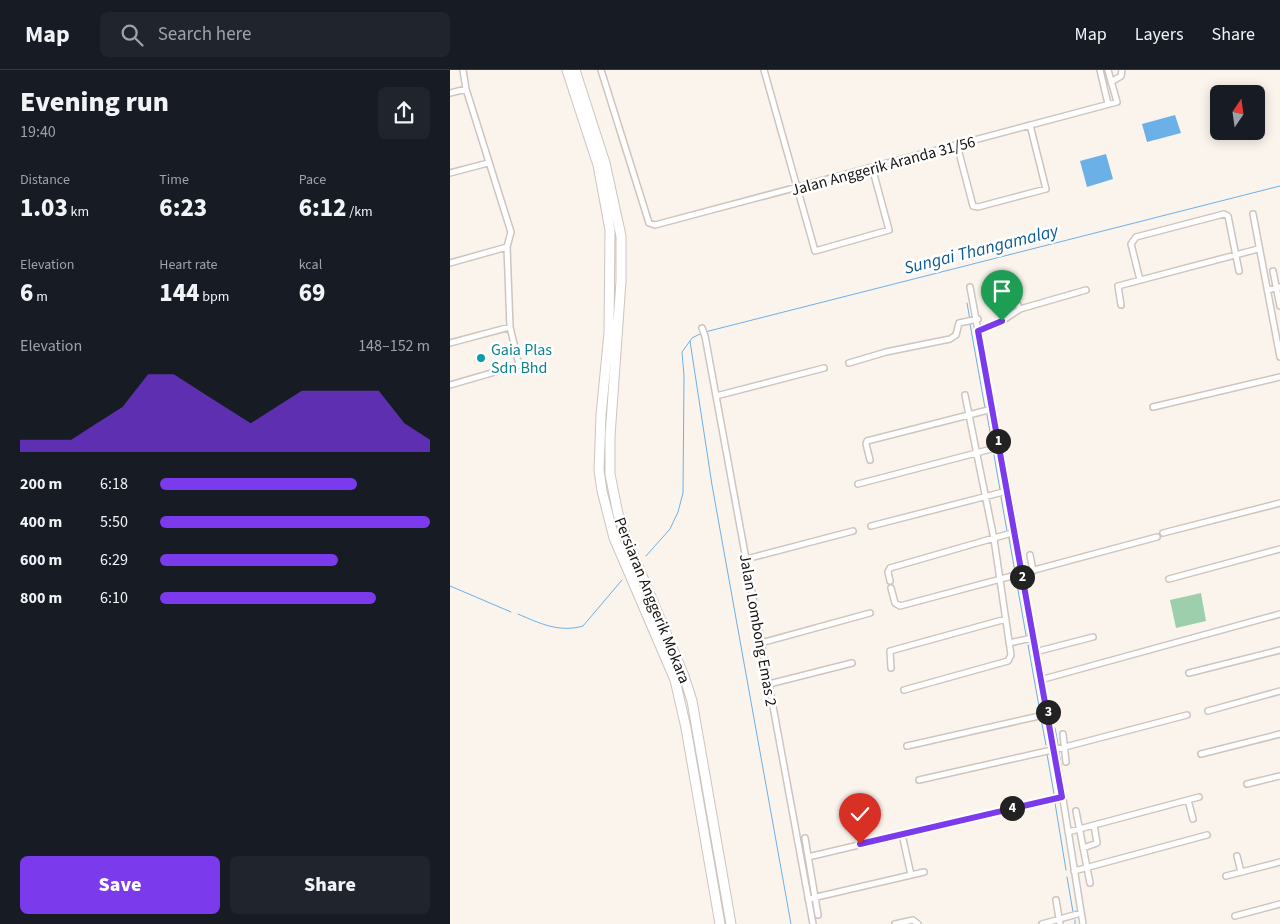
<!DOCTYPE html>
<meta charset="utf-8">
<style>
body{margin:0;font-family:"Source Sans 3",sans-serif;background:#20242c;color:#f1f3f6;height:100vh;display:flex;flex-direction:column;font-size:19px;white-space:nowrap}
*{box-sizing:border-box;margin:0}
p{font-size:16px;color:#9ea1a6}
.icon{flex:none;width:28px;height:28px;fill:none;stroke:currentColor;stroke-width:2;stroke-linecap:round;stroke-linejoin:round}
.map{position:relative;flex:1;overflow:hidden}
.panel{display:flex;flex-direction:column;background:#171b24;width:450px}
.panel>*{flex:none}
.needle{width:32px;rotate:13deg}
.tools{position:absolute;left:760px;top:15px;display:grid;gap:10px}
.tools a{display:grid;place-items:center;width:55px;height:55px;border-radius:8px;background:#171b24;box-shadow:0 2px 12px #0003;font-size:25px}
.pin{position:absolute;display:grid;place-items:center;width:42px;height:42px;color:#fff;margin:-51px -21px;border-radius:50% 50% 50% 0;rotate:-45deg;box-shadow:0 0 5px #0007}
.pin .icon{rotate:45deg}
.km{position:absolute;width:25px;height:25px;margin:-12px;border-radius:50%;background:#222;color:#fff;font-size:14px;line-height:25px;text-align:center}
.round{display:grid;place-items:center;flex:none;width:52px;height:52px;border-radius:8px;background:#20242c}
.summary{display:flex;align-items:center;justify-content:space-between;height:85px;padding:0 20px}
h1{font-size:28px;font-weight:800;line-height:38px}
.stats{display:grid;grid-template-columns:repeat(3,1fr);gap:8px;height:85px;padding:5px 20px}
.stats div{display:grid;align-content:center}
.stats b{font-size:25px;font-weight:800}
.stats small{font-size:14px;font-weight:400}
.stats p{font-size:14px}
.chart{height:140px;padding:10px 20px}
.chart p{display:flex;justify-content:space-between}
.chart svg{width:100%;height:90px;margin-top:5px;fill:#7c3aed;opacity:.7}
.cta{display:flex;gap:10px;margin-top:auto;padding:10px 20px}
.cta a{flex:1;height:58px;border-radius:8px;background:#7c3aed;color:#fff;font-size:20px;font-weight:800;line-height:58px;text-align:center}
.cta a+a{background:#20242c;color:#f1f3f6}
ul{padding:0 20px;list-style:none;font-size:16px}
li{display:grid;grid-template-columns:80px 60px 1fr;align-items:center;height:38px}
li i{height:12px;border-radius:6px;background:#7c3aed}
header{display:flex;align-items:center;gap:30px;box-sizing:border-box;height:70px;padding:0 25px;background:#171b24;border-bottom:1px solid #363941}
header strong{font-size:24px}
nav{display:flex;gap:28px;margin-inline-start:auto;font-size:18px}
.search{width:350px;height:45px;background:#20242c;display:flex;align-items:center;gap:12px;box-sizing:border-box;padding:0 18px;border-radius:8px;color:#9ea1a6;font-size:19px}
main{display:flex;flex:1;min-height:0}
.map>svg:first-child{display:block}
</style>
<header>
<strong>Map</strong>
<div class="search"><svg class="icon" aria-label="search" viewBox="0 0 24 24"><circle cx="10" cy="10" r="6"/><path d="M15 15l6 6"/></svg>Search here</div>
<nav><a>Map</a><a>Layers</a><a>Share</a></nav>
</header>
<main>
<section class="panel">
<div class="summary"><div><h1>Evening run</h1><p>19:40</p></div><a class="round"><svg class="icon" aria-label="share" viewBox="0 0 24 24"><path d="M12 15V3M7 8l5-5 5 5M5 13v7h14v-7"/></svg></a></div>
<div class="stats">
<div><p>Distance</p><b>1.03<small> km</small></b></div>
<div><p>Time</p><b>6:23</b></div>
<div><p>Pace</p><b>6:12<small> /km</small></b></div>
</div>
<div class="stats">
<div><p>Elevation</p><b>6<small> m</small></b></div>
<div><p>Heart rate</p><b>144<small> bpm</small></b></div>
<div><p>kcal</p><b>69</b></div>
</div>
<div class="chart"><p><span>Elevation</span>148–152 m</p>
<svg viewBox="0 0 160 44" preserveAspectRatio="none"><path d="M0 44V38L10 38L20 38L30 30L40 22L50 6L60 6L70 14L80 22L90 30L100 22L110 14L120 14L130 14L140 14L150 30L160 38V44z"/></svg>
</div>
<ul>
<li><b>200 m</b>6:18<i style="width:73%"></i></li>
<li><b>400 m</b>5:50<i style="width:100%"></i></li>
<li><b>600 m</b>6:29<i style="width:66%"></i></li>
<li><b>800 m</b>6:10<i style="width:80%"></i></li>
</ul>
<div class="cta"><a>Save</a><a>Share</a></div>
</section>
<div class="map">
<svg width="830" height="854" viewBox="0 0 830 854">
<rect width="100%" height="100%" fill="#fbf4ed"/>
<!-- green -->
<path fill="#9ecfac" d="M751,523l5,28 -30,7 -6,-28z"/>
<!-- water -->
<path fill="#6cb0e8" d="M725,45l6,18 -34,9 -5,-18z
M656,84l7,25 -26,8 -7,-26z"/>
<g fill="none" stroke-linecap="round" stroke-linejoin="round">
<!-- stream -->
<path stroke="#6cb0e8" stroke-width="1" d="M517,233l3,17
M520,254l15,84
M255,262l575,-146
M240,271l22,144 79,439
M537,345l5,28
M544,385l6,35
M551,427l6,34
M559,468l6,34
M196,486l24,-27 8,-17 5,-19 1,-117 -2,-24 10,-14 10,-5
M566,509l10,56
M0,516l61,26
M68,544c21,9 41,19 65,12l39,-46
M578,575l12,67
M591,649l5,26
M605,658l3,16
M609,682l2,15
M597,684l7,40
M605,733l11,67
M617,807l6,35
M625,850v4"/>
<!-- street casing -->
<g stroke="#cdc5bf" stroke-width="8">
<path id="street" d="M151,0l48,153 6,2 462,-123 -9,-32
M314,0l51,181 74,-21 -17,-63
M650,0l8,34
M661,12l10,-6 1,-6
M0,23l16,-4
M507,75l16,61 5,1 68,-18 -16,-64
M0,103l38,-10
M803,144l27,143
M0,193l57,-16
M823,201l7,35
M690,210l-9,-36 5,-7 88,-23 4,2 11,55
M520,217l42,227 20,124 23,111 28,175
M818,220l12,-3
M671,235l-3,-19 140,-37
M570,239l66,-19
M252,258l3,8 108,588
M528,261l24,-10 18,-12 -4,-8
M0,273l60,-16
M399,293l37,-11 64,-13 6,-4 3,-12 19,-4
M0,315l69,-20 -9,-38 -3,-80 4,-15 -45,-143 -3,-19
M266,326l108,-28
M703,337l127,-30
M420,390l-4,-16 1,-3 125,-32
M408,414l141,-37
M421,456l136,-35
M713,463l117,-30
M580,485l3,16
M296,489l107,-28
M719,509l111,-30
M440,511l-2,-9 2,-4 125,-36
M441,518l4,15 5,3 257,-69
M311,573l109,-30
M559,573l23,-5
M585,582l58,-15
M441,598l-1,-17 116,-32
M739,603l91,-23
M590,610l240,-66
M319,614l83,-21
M454,620l104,-29 3,-6 -17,-116 -29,-144
M758,641l72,-20
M613,664l3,28
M457,676l141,-32
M751,684l79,-20
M469,710l146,-33 122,-32
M797,714l33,-8
M738,730l5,19
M626,741l14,72
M618,762l131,-35
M452,764l9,41
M355,768l13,77
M633,778l14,-5 -3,-18
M787,786l4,16
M358,787l254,-60
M624,801l133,-36
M776,806l54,-14
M358,829l116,-27
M606,830l4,24
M785,846l45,-12
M445,854l18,-4 5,4
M592,854l39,-11"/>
</g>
<!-- primary casing -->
<g stroke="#cdc5bf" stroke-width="11">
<path id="primary" d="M117,0l31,95 12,65 -1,103 -8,82 -2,55 3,21 12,47 61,142 11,48 34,196
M125,0l30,93 16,73v45l-11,155v38l8,40 10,28 56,134 8,25 39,223"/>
</g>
<!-- street -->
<use href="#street" stroke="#fff" stroke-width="5"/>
<!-- primary -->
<use href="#primary" stroke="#fff" stroke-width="9"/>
</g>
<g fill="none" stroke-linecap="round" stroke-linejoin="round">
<!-- route casing -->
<g stroke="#fff" stroke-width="10">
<path id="route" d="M410,774l202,-47 -84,-466 24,-10"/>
</g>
<!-- route -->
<use href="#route" stroke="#7c3aed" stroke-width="6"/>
</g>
<!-- markers -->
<circle fill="#0f9aa8" stroke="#fff" stroke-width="2" cx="31" cy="288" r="5"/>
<g text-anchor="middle" stroke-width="5" stroke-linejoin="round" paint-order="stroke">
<!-- street labels -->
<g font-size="16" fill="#171512" stroke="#fff">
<text transform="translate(433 95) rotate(-15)" y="6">Jalan Anggerik Aranda 31/56</text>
<text transform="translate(203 530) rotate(68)" y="6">Persiaran Anggerik Mokara</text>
<text transform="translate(309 560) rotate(80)" y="6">Jalan Lombong Emas 2</text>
</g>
<!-- culture labels -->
<g font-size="16" fill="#0d838f" stroke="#fff" text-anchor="start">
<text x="41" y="285">Gaia Plas<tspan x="41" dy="18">Sdn Bhd</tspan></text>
</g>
<!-- water labels -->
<g font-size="18" font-style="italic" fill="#0c5c8f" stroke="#fff">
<text transform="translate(531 179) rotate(-14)" y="6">Sungai Thangamalay</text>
</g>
</g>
</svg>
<div class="tools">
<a><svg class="needle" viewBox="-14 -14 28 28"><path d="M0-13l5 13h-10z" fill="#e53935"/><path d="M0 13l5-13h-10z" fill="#9ea1a6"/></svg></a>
</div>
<div class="pin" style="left:552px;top:251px;background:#1e9e55"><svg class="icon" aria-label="arrive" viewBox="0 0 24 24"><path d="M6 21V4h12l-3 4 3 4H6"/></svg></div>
<div class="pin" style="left:410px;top:774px;background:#d93025"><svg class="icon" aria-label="check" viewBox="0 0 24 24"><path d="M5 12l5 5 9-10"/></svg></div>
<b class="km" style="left:548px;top:371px">1</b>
<b class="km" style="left:572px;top:507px">2</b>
<b class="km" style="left:598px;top:642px">3</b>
<b class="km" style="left:562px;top:738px">4</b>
</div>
</main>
